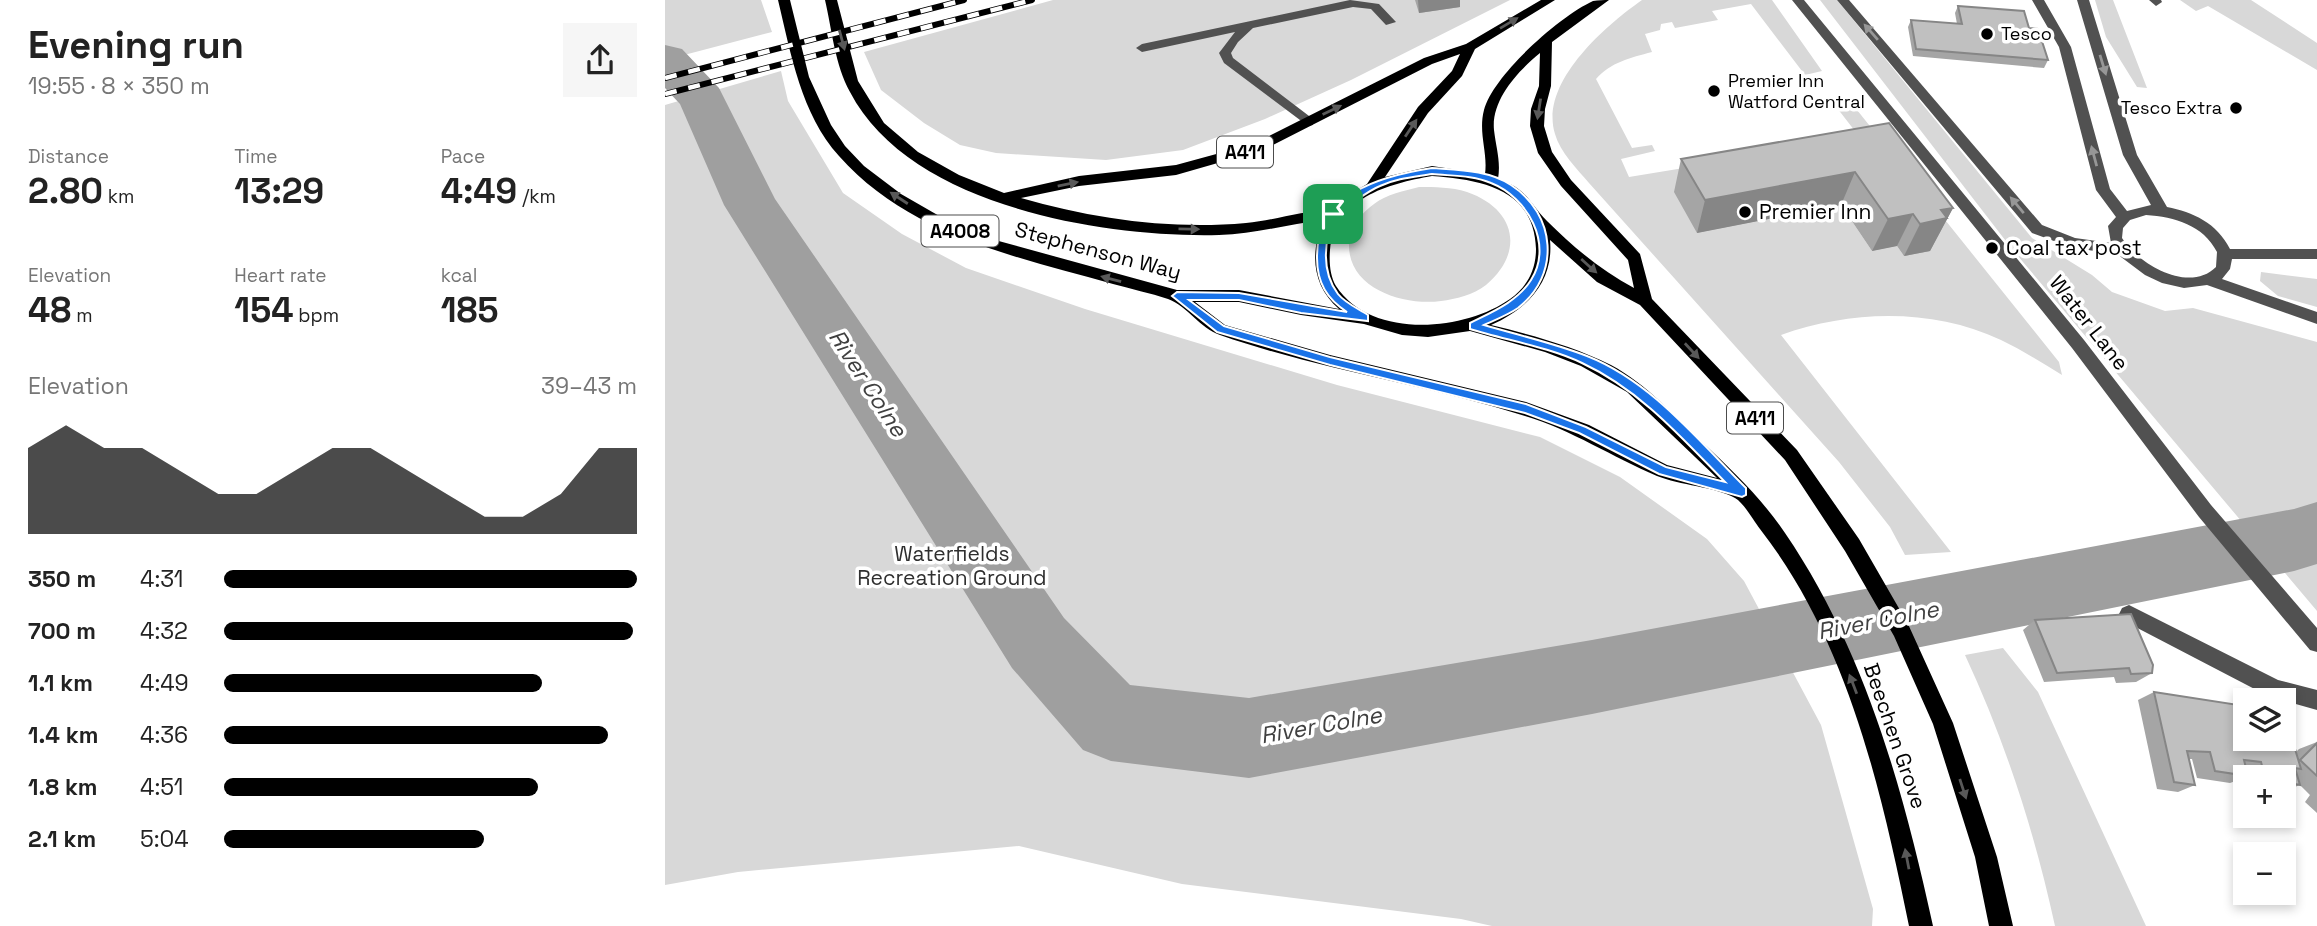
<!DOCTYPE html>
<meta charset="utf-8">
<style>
body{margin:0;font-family:"Space Grotesk",sans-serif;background:#f6f6f6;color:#222;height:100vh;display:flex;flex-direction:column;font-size:26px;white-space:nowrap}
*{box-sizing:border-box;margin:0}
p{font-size:23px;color:#767676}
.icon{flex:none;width:38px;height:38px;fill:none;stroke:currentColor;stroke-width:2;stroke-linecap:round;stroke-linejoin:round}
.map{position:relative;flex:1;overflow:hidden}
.details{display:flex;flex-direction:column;background:#fff;width:665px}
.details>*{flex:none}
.tools{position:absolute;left:1568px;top:688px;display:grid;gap:14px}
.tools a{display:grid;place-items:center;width:63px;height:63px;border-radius:0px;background:#fff;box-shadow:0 4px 10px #0003;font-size:35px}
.pin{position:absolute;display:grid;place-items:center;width:60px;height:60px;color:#fff;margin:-30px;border-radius:14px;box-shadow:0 4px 10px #0006}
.round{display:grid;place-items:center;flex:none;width:74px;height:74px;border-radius:0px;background:#f6f6f6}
.summary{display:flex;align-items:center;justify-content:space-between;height:119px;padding:0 28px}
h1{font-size:38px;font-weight:700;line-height:52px}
.figures{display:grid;grid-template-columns:repeat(3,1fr);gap:10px;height:119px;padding:7px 28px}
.figures div{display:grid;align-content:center}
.figures b{font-size:35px;font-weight:700}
.figures small{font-size:19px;font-weight:400}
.figures p{font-size:19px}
.chart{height:196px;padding:14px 28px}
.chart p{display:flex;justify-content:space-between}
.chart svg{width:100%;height:126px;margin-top:7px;fill:#000;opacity:.7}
ul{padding:0 28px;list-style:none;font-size:23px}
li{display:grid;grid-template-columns:112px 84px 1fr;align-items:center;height:52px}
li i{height:18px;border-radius:9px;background:#000}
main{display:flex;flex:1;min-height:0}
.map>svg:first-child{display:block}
</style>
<main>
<section class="details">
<div class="summary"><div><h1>Evening run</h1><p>19:55 · 8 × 350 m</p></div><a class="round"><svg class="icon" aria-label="share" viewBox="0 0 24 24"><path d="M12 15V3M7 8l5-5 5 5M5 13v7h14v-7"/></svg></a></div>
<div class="figures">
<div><p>Distance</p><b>2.80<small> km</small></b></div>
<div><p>Time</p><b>13:29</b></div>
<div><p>Pace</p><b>4:49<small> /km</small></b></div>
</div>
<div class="figures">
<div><p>Elevation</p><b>48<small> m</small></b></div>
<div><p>Heart rate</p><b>154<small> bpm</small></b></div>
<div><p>kcal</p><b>185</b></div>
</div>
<div class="chart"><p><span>Elevation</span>39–43 m</p>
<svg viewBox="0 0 160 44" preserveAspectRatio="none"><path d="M0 44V14L10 6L20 14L30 14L40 22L50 30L60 30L70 22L80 14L90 14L100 22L110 30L120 38L130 38L140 30L150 14L160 14V44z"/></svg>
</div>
<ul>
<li><b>350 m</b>4:31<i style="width:100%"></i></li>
<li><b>700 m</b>4:32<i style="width:99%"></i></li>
<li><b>1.1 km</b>4:49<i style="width:77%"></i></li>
<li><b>1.4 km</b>4:36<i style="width:93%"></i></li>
<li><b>1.8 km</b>4:51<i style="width:76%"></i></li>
<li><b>2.1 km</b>5:04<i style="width:63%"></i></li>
</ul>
</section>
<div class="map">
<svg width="1652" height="926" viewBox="0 0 1652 926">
<rect width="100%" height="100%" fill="#fff"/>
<!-- green -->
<path fill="#d8d8d8" d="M0,0h96l11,32 -107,28z
M388,0h457l-159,80 -86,39 -82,31 -77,10 -110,-7 -36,-8 -36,-22 -43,-33 -17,-38z
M977,0h130l50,71 -17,4 -54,-71 -39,7 6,9 -43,8 -3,-6 -11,2 -1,6 -15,4 7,18c-22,6 -41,10 -56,27l36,69 20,-3 3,6 -34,8 8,18 134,-22 -66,78 144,-28 31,46 25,-5 7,10 -29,-99 -41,-53 15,-4 210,262 3,13c-20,-12 -40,-25 -61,-35 -69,-32 -149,-30 -220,-5l170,217 -46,3 -15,-28 -51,-65 -250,-279c-12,-14 -29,-31 -34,-49 -16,-51 50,-108 87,-134z
M1155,0h17l195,238 60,37 20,17 53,19 28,-3 124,34v269l-305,-362z
M1430,0h18l34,88 -10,-1 -31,-50z
M1515,0h71l66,43v27l-109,-64 -12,5z
M116,71l7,30 55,92 59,41 64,34 119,41 252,76 203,52 80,40 87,62 37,42 77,144 52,184 -1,17h-380l-31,-7 -279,-35 -163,-38 -281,26 -73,13v-780z
M754,187c16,0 32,0 48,5 49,17 58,60 19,93 -13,10 -30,14 -45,16 -37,5 -94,-12 -92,-58 1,-15 12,-30 25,-39 13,-10 30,-13 45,-17z
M1596,272l56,7v28l-39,-11 -18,-15z
M1338,648l35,44 108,234h-91c-20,-93 -50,-185 -90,-271z"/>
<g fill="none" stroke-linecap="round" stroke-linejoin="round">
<!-- river -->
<path fill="#9f9f9f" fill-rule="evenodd" d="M0,45l17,4 37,39 56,111 289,419 66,67 119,13 343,-58 702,-131 23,-7v62l-23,7 -702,143 -343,64 -138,-17 -28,-11 -71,-82 -288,-463 -44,-101 -15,-16z"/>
<!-- minor -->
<path fill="#515151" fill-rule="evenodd" d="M685,0l29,4 17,18 -10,3 -15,-16 -18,-2 -100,21 -15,14 -7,11 2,5 80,61v6l-5,1 -84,-63 -5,-10 16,-21 -93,20 -6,-4 6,-4z
M1127,0h12l280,340 127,165 106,123v24l-7,-2 -111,-133 -127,-169z
M1172,0h12l193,225 33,13 36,5 -3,-17 8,-9 -20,-27 -37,-143 -27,-47h12l27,47 39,142 17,22 24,-6 -28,-50 -46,-155h12l48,155 30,52c26,5 50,16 63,42h87v10h-85l-2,10 -8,10 95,33v12l-110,-39 -23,3 -22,-5 -17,-8 -28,-21 -44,-6 -41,-15zM1481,215c29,2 57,10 71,37l-1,15c-27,27 -78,-3 -94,-29l1,-10 7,-8z
M1484,0h12l1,2 -6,4z
M1464,605l149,75 39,10v20l-49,-14 -146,-76 -3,-6 3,-6z"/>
<!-- major -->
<path fill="#000" fill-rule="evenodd" d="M113,0h12l19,77 22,48 14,21 19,20 37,28 40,23 54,23 182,50h62l100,19c-28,-24 -29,-58 -15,-89 -35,4 -69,14 -105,15 -116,3 -310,-29 -369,-143 -15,-27 -18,-62 -25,-92h12l21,81 26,42 34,29 41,23 45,18 75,-17 97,-11 77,-21 171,-86 42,-14 75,-44h14l-80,49 -13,27 -34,37 -43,64 47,-11 53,8c3,-22 -7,-41 -1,-64 9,-35 76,-94 109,-109 5,-1 11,-1 16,-1l-57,42 -1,44 -6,23 -1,17 8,26 19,28 69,74 12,45 145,151 62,89 49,85 45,99 44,134 16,69h-24l-14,-69 -42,-133 -39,-88 -49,-85 -60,-91 -145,-155 -43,-23 -47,-42c4,42 -23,69 -59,85 41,10 82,21 120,40 37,20 62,50 92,78 30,28 59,56 82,90 80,117 118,256 148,393h-24c-28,-137 -61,-284 -149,-397 -7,-9 -16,-26 -25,-31 -19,-11 -56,-13 -78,-22 -45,-19 -85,-46 -132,-60 -100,-32 -205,-46 -305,-81 -20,-7 -33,-29 -52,-36 -18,-6 -37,-10 -55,-15 -97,-27 -204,-49 -274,-128 -38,-42 -48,-102 -61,-156zM875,53l-1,33 -8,23 -1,17 8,27 23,33 67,74 6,28c-32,-17 -61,-41 -87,-67 -19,-19 -19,-32 -49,-42 3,-18 -2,-31 -4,-49 -3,-30 24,-59 46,-77zM795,54l-8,17 -34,36 -51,77 -28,17 -7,8c-29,2 -57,11 -86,14 -75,7 -152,-4 -225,-25l58,-12 97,-11 87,-25 169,-86zM767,176c49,4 102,12 104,73 0,21 -9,38 -26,50 -45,32 -139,41 -174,-13 -6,-10 -7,-24 -6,-36 6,-52 57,-66 102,-74zM530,302h44l62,13 63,9 38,11 26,2 42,-6 75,21 36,14 46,26 90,86 -50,-13 -78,-40 -63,-23 -196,-47 -105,-30z"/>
<!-- rail casing -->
<g stroke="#000" stroke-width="6">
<path id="rail" d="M0,78l299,-78
M0,94l367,-94"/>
</g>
<!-- rail -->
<use href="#rail" stroke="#fff" stroke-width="4.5" stroke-dasharray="12" stroke-linecap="butt"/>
</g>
<!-- wall -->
<path fill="#a5a5a5" d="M750,0h45v7l-41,6z
M1293,6l90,54 -4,8 -131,-12 -5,-29 3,-7 46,4 -2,-11z
M1224,123l64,85 -23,43 -26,5 -7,-10 -25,5 -31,-46 -144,28 -23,-41 7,-33z
M1370,620l117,53 -16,9 -20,1 -2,-6 -70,5 -21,-52z
M1489,692l142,60 3,-3 18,-7v71l-12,-11 5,-7 -10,-10 -16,6v-14h-39v4l-1,-3 -14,5 -33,-5 -5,-19h-3l6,26 -17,7 -21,-3 -19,-89z"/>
<!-- shaded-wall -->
<path fill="#868686" d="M753,0h42v7l-41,6z
M1190,172l-14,33 -144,28 8,-33z
M1288,208l-23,43 -26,5 16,-32 21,-14z
M1248,214l-16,32 -25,5 16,-32z"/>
<!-- building -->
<path fill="#c0c0c0" stroke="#868686" stroke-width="2" d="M1293,6l66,5 5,17 9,1 10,31 -132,-11 -5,-29 51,4z
M1224,123l64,85 -12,2 6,8 -27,6 -7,-10 -25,5 -33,-47 -150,28 -24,-41z
M1466,614l22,51 -1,8 -21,1 -2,-6 -72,5 -22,-53z
M1489,692l91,14v32h39v-26l17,57 -6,-1 5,17 -16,-3v-5h-19l-4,-15 -17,-2 4,16 -33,-5 -5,-19 -23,-1 8,34 -21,-3z
M1652,743v33l-17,-16z"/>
<!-- one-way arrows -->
<defs><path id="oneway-solid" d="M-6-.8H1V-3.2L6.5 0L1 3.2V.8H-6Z" transform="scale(1.75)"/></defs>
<g fill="#595959">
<use href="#oneway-solid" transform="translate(844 23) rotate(-31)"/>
<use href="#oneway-solid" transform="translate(177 40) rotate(75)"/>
<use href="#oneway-solid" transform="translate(874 109) rotate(99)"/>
<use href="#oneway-solid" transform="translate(667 110) rotate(-26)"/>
<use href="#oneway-solid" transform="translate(746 128) rotate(-56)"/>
<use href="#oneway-solid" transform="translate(403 184) rotate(-11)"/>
<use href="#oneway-solid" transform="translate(234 198) rotate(-147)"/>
<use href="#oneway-solid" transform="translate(524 229) rotate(1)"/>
<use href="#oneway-solid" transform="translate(924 266) rotate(42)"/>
<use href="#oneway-solid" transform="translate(446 279) rotate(-165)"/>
<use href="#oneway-solid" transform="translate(1027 351) rotate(47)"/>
<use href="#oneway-solid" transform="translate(1188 684) rotate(-111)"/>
<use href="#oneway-solid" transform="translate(1298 789) rotate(72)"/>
<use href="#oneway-solid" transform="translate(1242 859) rotate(-101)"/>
</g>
<g fill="#979797">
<use href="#oneway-solid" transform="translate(1206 32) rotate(-131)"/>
<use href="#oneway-solid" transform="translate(1438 65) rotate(73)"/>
<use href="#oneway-solid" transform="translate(1429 156) rotate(-105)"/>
<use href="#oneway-solid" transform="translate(1352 205) rotate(-130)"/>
</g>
<!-- route -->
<path fill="#1a73e8" stroke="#fff" stroke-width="2" fill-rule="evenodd" d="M767,168c26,2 57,2 79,17 45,29 50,90 7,123 -10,7 -23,12 -34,17 34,10 70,18 103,31 64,25 111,84 159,132v7l-4,2 -83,-23 -80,-41 -54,-20 -195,-48 -113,-33 -45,-36 5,-4 62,1 108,19c-20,-13 -30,-29 -30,-54 -1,-64 63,-82 115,-90zM767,174c20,2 41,1 59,9 36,14 63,61 40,97 -14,22 -39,32 -61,43v6c35,11 79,18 112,34 58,27 99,74 143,119l-59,-15 -80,-40 -60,-23 -196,-47 -106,-31 -35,-26h50l62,13 67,8v-6c-9,-6 -23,-12 -30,-21 -16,-21 -16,-55 -1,-77 5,-8 33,-27 43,-31 17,-8 34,-9 52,-12z"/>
<!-- markers -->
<g fill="#000" stroke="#fff" stroke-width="2.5">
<circle cx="1322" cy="34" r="7"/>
<circle cx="1049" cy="91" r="7"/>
<circle cx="1571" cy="108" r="7"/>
<circle cx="1080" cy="212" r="7"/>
<circle cx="1327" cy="248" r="7"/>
</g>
<g text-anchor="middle" stroke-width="7" stroke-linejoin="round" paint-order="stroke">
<!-- far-poi labels -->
<g font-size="18" fill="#000" stroke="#fff" text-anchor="start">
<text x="1336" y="40">Tesco</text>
<text x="1063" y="87">Premier Inn<tspan x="1063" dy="21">Watford Central</tspan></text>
<text x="1557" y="114" text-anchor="end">Tesco Extra</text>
</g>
<!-- shield labels -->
<g fill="#fff" stroke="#4c4c4c" stroke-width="2">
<rect x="552" y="136.5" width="56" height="31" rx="5"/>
<rect x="256.5" y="215.5" width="77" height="31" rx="5"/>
<rect x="1062" y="402.5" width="56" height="31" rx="5"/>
</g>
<g font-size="19" font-weight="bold" fill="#000">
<text x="580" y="159">A411</text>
<text x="295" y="238">A4008</text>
<text x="1090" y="425">A411</text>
</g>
<!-- poi labels -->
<g font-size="21" fill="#000" stroke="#fff" text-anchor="start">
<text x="1094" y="219">Premier Inn</text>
<text x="1341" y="255">Coal tax post</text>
</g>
<!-- street labels -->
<g font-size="21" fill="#000" stroke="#fff">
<text transform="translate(433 251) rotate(15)" y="7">Stephenson Way</text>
<text transform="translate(1424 323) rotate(52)" y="7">Water Lane</text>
<text transform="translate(1230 736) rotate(71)" y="7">Beechen Grove</text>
</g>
<!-- park labels -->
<g font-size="21" fill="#2f2f2f" stroke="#fff">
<text x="287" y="561">Waterfields<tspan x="287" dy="24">Recreation Ground</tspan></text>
</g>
<!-- water labels -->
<g font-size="23" font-style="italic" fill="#404040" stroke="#fff">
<text transform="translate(203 383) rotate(57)" y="8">River Colne</text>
<text transform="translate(1213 620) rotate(-11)" y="8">River Colne</text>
<text transform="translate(656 725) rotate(-10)" y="8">River Colne</text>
</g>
</g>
</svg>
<div class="tools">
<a><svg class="icon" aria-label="layers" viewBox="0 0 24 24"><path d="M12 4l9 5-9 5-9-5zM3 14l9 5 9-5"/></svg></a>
<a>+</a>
<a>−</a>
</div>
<div class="pin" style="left:668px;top:214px;background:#1e9e55"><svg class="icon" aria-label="arrive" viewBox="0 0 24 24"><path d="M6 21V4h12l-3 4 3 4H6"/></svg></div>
</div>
</main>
